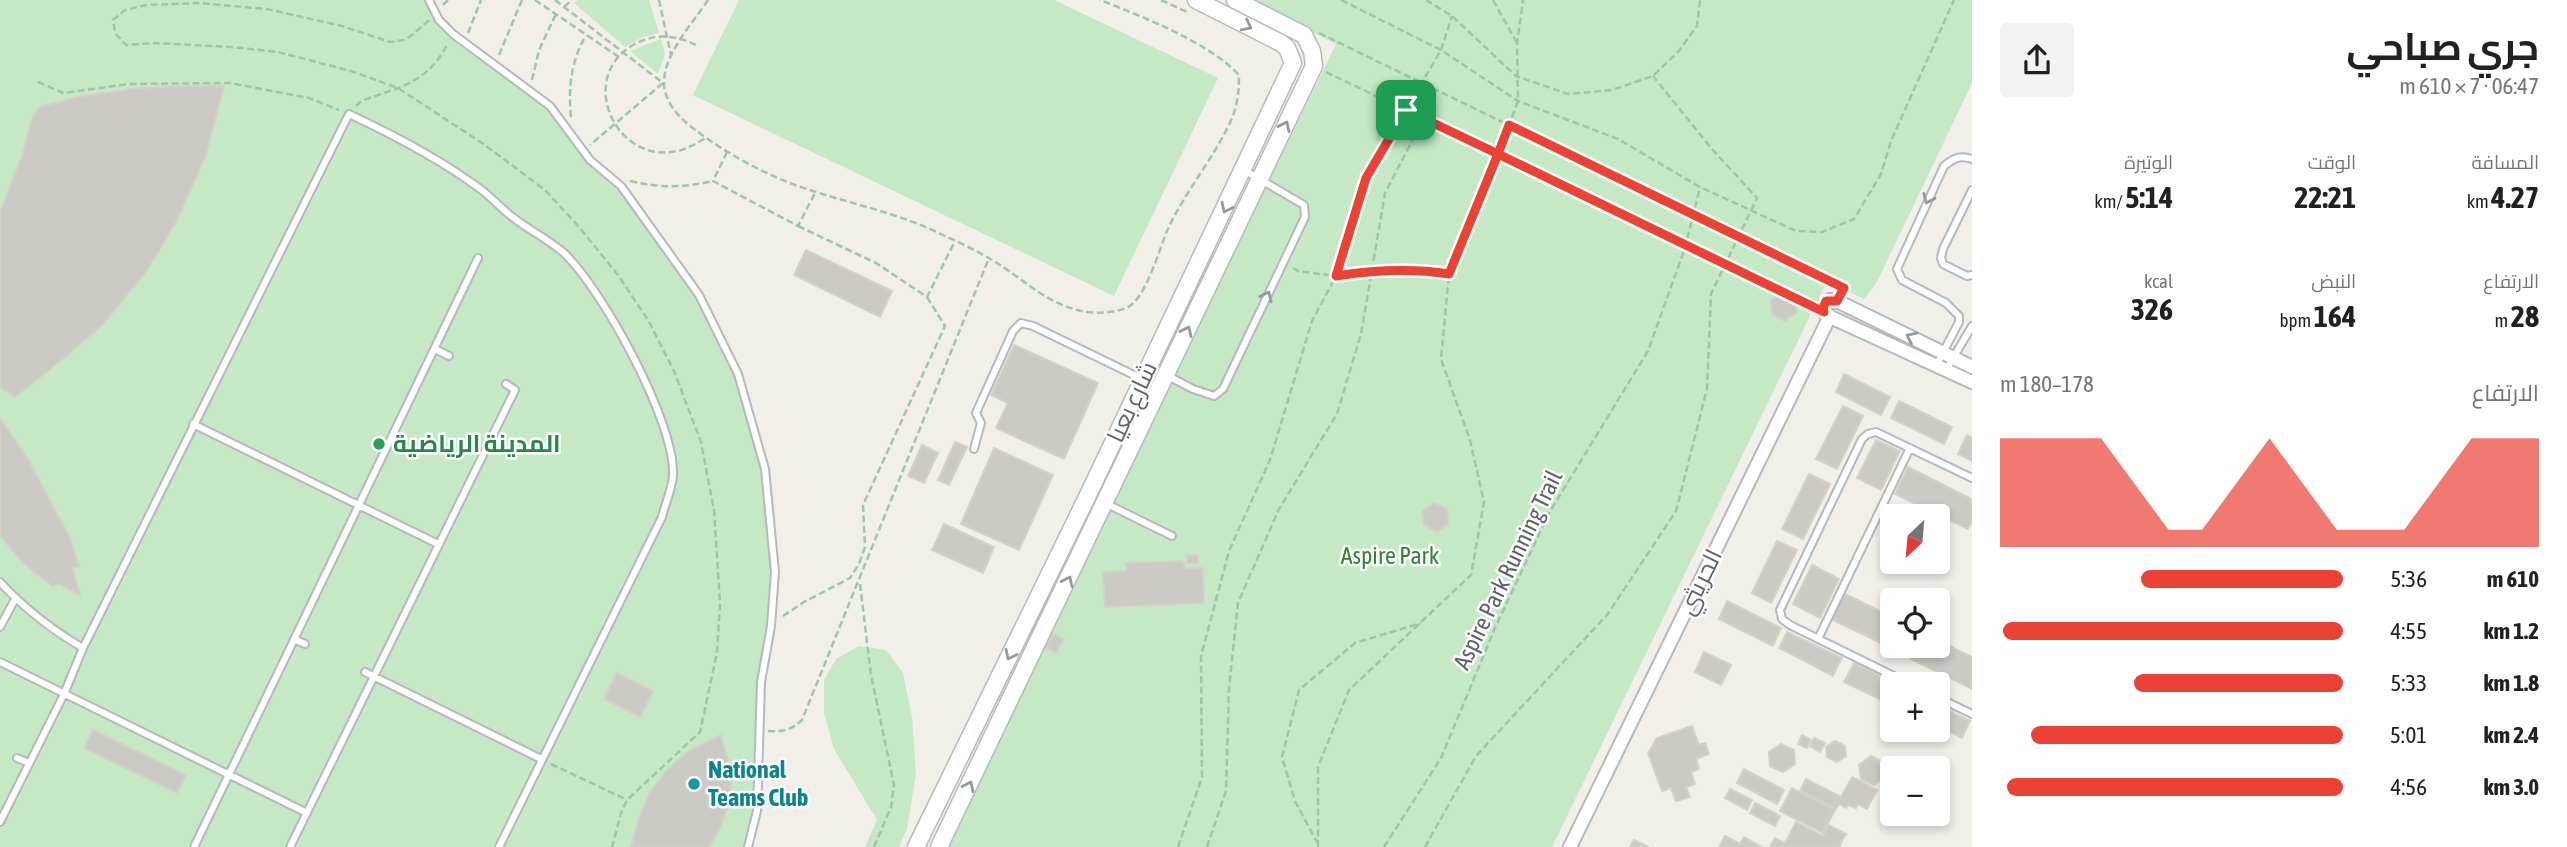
<!DOCTYPE html>
<html lang="ar">
<meta charset="utf-8">
<style>
body{margin:0;font-family:"Asap Condensed",Cairo,sans-serif;background:#f2f2f2;color:#202124;direction:rtl;height:100vh;display:flex;flex-direction:column;font-size:26px;white-space:nowrap}
*{box-sizing:border-box;margin:0}
p{font-size:23px;color:#757577}
.icon{flex:none;width:38px;height:38px;fill:none;stroke:currentColor;stroke-width:2;stroke-linecap:round;stroke-linejoin:round}
.map{position:relative;flex:1;overflow:hidden;direction:ltr}
.drawer{display:flex;flex-direction:column;background:#fff;width:595px}
.drawer>*{flex:none}
.needle{width:46px;rotate:206deg}
.tools{position:absolute;left:1880px;top:504px;display:grid;gap:14px}
.tools a{display:grid;place-items:center;width:70px;height:70px;border-radius:7px;background:#fff;box-shadow:0 4px 10px #0003;font-size:35px}
.pin{position:absolute;display:grid;place-items:center;width:60px;height:60px;color:#fff;margin:-30px;border-radius:14px;box-shadow:0 4px 10px #0006}
.round{display:grid;place-items:center;flex:none;width:74px;height:74px;border-radius:7px;background:#f2f2f2}
.overview{display:flex;align-items:center;justify-content:space-between;height:119px;padding:0 28px}
h1{font-size:38px;font-weight:700;line-height:52px}
.stats{display:grid;grid-template-columns:repeat(3,1fr);gap:10px;height:119px;padding:7px 28px}
.stats div{display:grid;align-content:center}
.stats b{font-size:30px;font-weight:700}
.stats small{font-size:19px;font-weight:400}
.stats p{font-size:19px}
.chart{height:196px;padding:14px 28px}
.chart p{display:flex;justify-content:space-between}
.chart svg{width:100%;height:126px;margin-top:7px;fill:#ea4335;opacity:.7}
ul{padding:0 28px;list-style:none;font-size:23px}
li{display:grid;grid-template-columns:112px 84px 1fr;align-items:center;height:52px}
li i{height:18px;border-radius:9px;background:#ea4335}
main{display:flex;flex:1;min-height:0}
.map>svg:first-child{display:block}
</style>
<main>
<section class="drawer">
<div class="overview"><div><h1>جري صباحي</h1><p>06:47 · 7 × 610 m</p></div><a class="round"><svg class="icon" aria-label="share" viewBox="0 0 24 24"><path d="M12 15V3M7 8l5-5 5 5M5 13v7h14v-7"/></svg></a></div>
<div class="stats">
<div><p>المسافة</p><b>4.27<small> km</small></b></div>
<div><p>الوقت</p><b>22:21</b></div>
<div><p>الوتيرة</p><b>5:14<small> /km</small></b></div>
</div>
<div class="stats">
<div><p>الارتفاع</p><b>28<small> m</small></b></div>
<div><p>النبض</p><b>164<small> bpm</small></b></div>
<div><p>kcal</p><b>326</b></div>
</div>
<div class="chart"><p><span>الارتفاع</span>178–180 m</p>
<svg viewBox="0 0 160 44" preserveAspectRatio="none"><path d="M0 44V6L10 6L20 6L30 6L40 22L50 38L60 38L70 22L80 6L90 22L100 38L110 38L120 38L130 22L140 6L150 6L160 6V44z"/></svg>
</div>
<ul>
<li><b>610 m</b>5:36<i style="width:59%"></i></li>
<li><b>1.2 km</b>4:55<i style="width:99%"></i></li>
<li><b>1.8 km</b>5:33<i style="width:61%"></i></li>
<li><b>2.4 km</b>5:01<i style="width:91%"></i></li>
<li><b>3.0 km</b>4:56<i style="width:98%"></i></li>
</ul>
</section>
<div class="map">
<svg width="1972" height="847" viewBox="0 0 1972 847">
<rect width="100%" height="100%" fill="#f1efe8"/>
<!-- green -->
<path fill="#c5e8c5" d="M0,0h429l10,20 111,86 40,54 31,26 78,109 39,79 27,95 10,103 -14,110 -4,129 -9,36h-748z
M578,0h71l10,33 -16,4 -18,10 -51,-44z
M739,0h315l164,78 -104,218 -421,-201z
M1248,0h724v83l-95,199 -13,17 -37,-18 -275,566h-608l392,-803z
M661,39l4,15 -7,20 -28,-23z
M859,646l27,4 17,23 9,44 4,56 -9,56 -8,18h-34l12,-27 -43,-71 -10,-36v-33l12,-21z"/>
<!-- building -->
<path fill="#cccac5" stroke="#d6d1c6" stroke-width="2" d="M192,86h32l-18,69 -30,67 -31,52 -43,51 -44,38 -43,34 -15,-10v-175l23,-59 8,-32 8,-14 43,-11 57,-8z
M806,250l86,41 -12,26 -86,-42z
M1783,292l13,7 1,14 -12,8 -13,-6 -1,-15z
M1014,345l84,38 -34,76 -68,-31 12,-25 -17,-8z
M1844,374l46,23 -9,18 -45,-23z
M1899,401l53,26 -8,17 -53,-26z
M1843,406l20,10 -26,53 -21,-10z
M0,418l27,39 43,81 9,28 -6,2 7,27 -21,-11 -7,2 -27,-21 -25,-29z
M1967,435l5,3v23l-14,-7z
M1876,440l24,11 -19,39 -24,-12z
M955,442l12,5 -18,38 -11,-5z
M922,445l16,8 -14,30 -16,-7z
M994,448l59,27 -34,75 -58,-26z
M1908,467l64,32v22l-4,8 -73,-35z
M1809,474l21,10 -27,55 -21,-10z
M1434,503l13,6 1,15 -11,8 -13,-7 -2,-14z
M944,524l50,23 -11,26 -51,-23z
M1777,541l20,9 -26,53 -19,-10z
M1187,555h11v8h-11z
M1184,561v8l19,-1 1,35 -99,4 -2,-35 24,-1 -1,-8z
M1812,565l27,14 -19,39 -27,-14z
M1843,593l49,24v29h15l-4,8 -72,-35z
M1727,601l54,27 -8,18 -54,-27z
M1787,632l55,26 -9,18 -54,-28z
M1053,634l10,5 -7,14 -10,-5z
M1937,640l35,17v32l-61,-30 6,-13h20z
M1704,652l27,13 -10,20 -26,-13z
M1854,663l44,21h-6v21l-48,-23z
M617,673l36,18 -13,26 -36,-18z
M1937,705l33,16 -8,17 -25,-13z
M1692,726l7,19 6,-2 4,11 -13,5 3,10 -8,3 4,12 -9,3 4,10 -14,4 -5,-13 -9,3 -14,-38 9,-15z
M93,730l93,45 -9,18 -93,-45z
M721,735l10,38 -1,26 -9,27 -12,21h-78l7,-26 11,-27 17,-23 21,-19z
M1802,735l9,5 -4,8 -9,-4z
M1814,738l11,5 -5,9 -10,-6z
M1835,741l10,5 1,10 -9,6 -10,-5 -1,-10z
M1781,744l13,6 1,14 -12,8 -13,-6 -1,-14z
M1871,756l14,7 1,14 -12,8 -13,-6 -2,-14z
M1744,769l40,21 -7,14 -40,-21z
M1852,777l25,13 -10,19 -9,-5 -2,4 -8,-3 -2,3 -7,-4 -3,5 -36,-18 6,-12 35,18z
M1792,788l43,22 -12,23 -43,-22z
M1730,789l22,11 -5,10 -22,-12z
M1755,803l25,13 -5,10 -25,-13z
M1796,822l27,14 6,-11 17,9 -7,13h-69l5,-9 10,5z
M1725,836l15,8 4,-7 18,10h-43z
M1634,840l15,7h-19z"/>
<g fill="none" stroke-linecap="round" stroke-linejoin="round">
<!-- lane casing -->
<g stroke="#b5b8bc" stroke-width="10">
<path id="lane" d="M429,0l10,20 14,14 97,72 40,54 31,26 78,109 39,79 27,95 10,103 -4,54 -10,56 -4,129 -9,36
M1972,190l-29,59 -2,9 2,6 24,12 5,-1
M435,349l14,7
M1936,366l23,-44v-6l-13,-13 -44,-23 -5,-11 47,-103c10,-8 16,-11 28,-7
M1946,370l26,-44
M1168,376l25,13 21,7 9,-7 82,-172 -1,-12 -60,-35
M193,424l245,120
M974,449l7,-26 -5,-10 37,-82 8,-8 12,3 107,52
M1105,503l67,33
M0,582c25,27 52,48 83,66
M0,627l15,-28
M294,639l11,5
M1818,639l92,-191
M0,662l307,151
M365,672l176,87
M1910,684l-120,-59 -8,-6 -2,-9 82,-171 6,-5 8,-2 96,46
M1937,697l35,17
M17,758l12,5
M0,822l64,-128 19,-46 266,-534c47,22 93,46 134,77 11,9 21,20 32,28 16,12 34,21 49,34 38,36 112,170 109,223 -1,13 -8,28 -11,41l-163,330
M194,847l284,-589
M290,847l225,-457 -9,-6"/>
</g>
<!-- street casing -->
<g stroke="#b5b8bc" stroke-width="16">
<path id="street" d="M1972,367l-135,-66 -7,-1 -6,5 2,10 146,67
M1570,847l260,-531"/>
</g>
<!-- secondary casing -->
<g stroke="#b6babf" stroke-width="19">
<path id="secondary" d="M916,847l172,-352 205,-432 -6,-15 -6,-5 -85,-43
M939,847l375,-781 -2,-15 -8,-16 -69,-35"/>
</g>
<!-- path -->
<path stroke="#9cc7a9" stroke-width="2.5" stroke-dasharray="7 3.5" stroke-linecap="butt" d="M535,0l84,57
M555,0l108,83 -73,62
M659,0l12,55
M708,0c-17,26 -55,65 -41,97 7,18 21,27 35,38 28,20 61,38 93,50 50,18 103,27 150,51 18,8 36,17 52,27 24,15 48,38 77,46 15,5 36,5 52,-1 19,-7 33,-58 41,-77 18,-40 49,-75 66,-115 5,-14 6,-27 6,-41 -29,-32 -98,-59 -139,-75
M1161,0l26,12
M1341,0l100,50 77,51 100,38 82,48 96,44 26,1 32,-13 27,-45 10,-33 63,-141
M1426,0l26,16 64,60 52,18 44,-4 41,-14 25,-24 19,-26 3,-26
M1493,0l24,43
M443,5l5,-5
M564,7l8,-7
M429,20l-17,15 -8,5 -14,2 -48,-16 -75,-17 -68,-6 -53,2 -21,5 -12,10 2,13 11,12 29,-2 76,4 47,5 73,19 47,17 87,57 60,45 34,37 39,48 30,45 26,51 27,71 13,68 6,93 -3,50 -17,79 -73,68 -6,13 -9,34
M468,33l13,-33
M1319,33l523,254
M696,45c-20,-10 -41,-12 -61,-1 -68,36 -7,148 70,94
M499,55l23,-55
M1326,72l486,234
M532,80l7,-30 17,-36
M38,82l25,11 66,-9 101,-1 79,15 30,12
M356,106l5,-5c39,-14 67,-18 87,-58
M571,117c-3,-29 0,-56 15,-82
M727,152l-14,29 85,45 18,-35
M630,181c30,7 53,7 83,0
M798,226l78,37 51,34 28,-56
M1293,268l5,3 38,5 34,-5 46,-2 33,5
M860,584l11,91 23,110 -3,22 -17,40
M783,616l21,-14 46,-24 9,-14 6,-17 -2,-42 82,-179 -18,-29
M768,731c15,1 23,-1 34,-11l187,-462
M551,764l76,36
M1318,844l-23,-43 -13,-44 17,-67 56,-47 66,-20
M1178,847l24,-70 -1,-121 28,-105 41,-91 42,-139 24,-45 30,-98 75,-128 11,-34
M1207,847l19,-56 3,-103 9,-85 41,-94 58,-95 24,-80 24,-141 39,-75
M1318,847v-80l31,-77 122,-115 13,-73 -14,-62 -29,-81 8,-85 42,-101 27,-72 -1,-57 6,-44
M1384,847l57,-89 54,-130 54,-115 99,-162 37,-103 15,-61
M1425,847l51,-91 131,-141 69,-104 31,-122 4,-95 46,-96 -46,-50 -58,-72"/>
<!-- lane -->
<use href="#lane" stroke="#fff" stroke-width="6"/>
<!-- street -->
<use href="#street" stroke="#fff" stroke-width="12"/>
<!-- secondary -->
<use href="#secondary" stroke="#fff" stroke-width="16"/>
</g>
<!-- one-way arrows -->
<defs><path id="oneway-chevron" d="M-2-3.5L2.5 0L-2 3.5" fill="none" stroke-width="1.6" stroke-linecap="round" stroke-linejoin="round" transform="scale(1.75)"/></defs>
<g stroke="#979a9d">
<use href="#oneway-chevron" transform="translate(1247 26) rotate(27)"/>
<use href="#oneway-chevron" transform="translate(1285 126) rotate(-64)"/>
<use href="#oneway-chevron" transform="translate(1928 199) rotate(114)"/>
<use href="#oneway-chevron" transform="translate(1226 208) rotate(116)"/>
<use href="#oneway-chevron" transform="translate(1267 296) rotate(-65)"/>
<use href="#oneway-chevron" transform="translate(1187 331) rotate(-65)"/>
<use href="#oneway-chevron" transform="translate(1911 337) rotate(-154)"/>
<use href="#oneway-chevron" transform="translate(1068 581) rotate(-64)"/>
<use href="#oneway-chevron" transform="translate(1010 655) rotate(116)"/>
<use href="#oneway-chevron" transform="translate(969 786) rotate(-64)"/>
</g>
<g fill="none" stroke-linecap="round" stroke-linejoin="round">
<!-- route casing -->
<g stroke="#fff" stroke-width="14">
<path id="route" d="M1406,110l-40,68 -30,98c39,-6 74,-8 113,-2l49,-120 326,158 -1,-4 3,-7h11l7,-13 -335,-163 -11,29 -92,-44"/>
</g>
<!-- route -->
<use href="#route" stroke="#ea4335" stroke-width="9"/>
</g>
<!-- markers -->
<circle fill="#2e9e5b" stroke="#fff" stroke-width="2.5" cx="379" cy="444" r="7"/>
<circle fill="#0f9aa8" stroke="#fff" stroke-width="2.5" cx="694" cy="784" r="7"/>
<g text-anchor="middle" stroke-width="5" stroke-linejoin="round" paint-order="stroke">
<!-- street labels -->
<g font-size="24" fill="#5f6368" stroke="#fff">
<text transform="translate(1132 402) rotate(-65)" y="8">شارع بعيا</text>
<text transform="translate(1508 570) rotate(-64)" y="8">Aspire Park Running Trail</text>
<text transform="translate(1700 582) rotate(-64)" y="8">الحريثي</text>
</g>
<!-- leisure labels -->
<g font-size="24" font-weight="bold" fill="#27864d" stroke="#fff" text-anchor="start">
<text x="393" y="452">المدينة الرياضية</text>
</g>
<!-- park labels -->
<g font-size="24" fill="#348238" stroke="#fff">
<text x="1390" y="564">Aspire Park</text>
</g>
<!-- culture labels -->
<g font-size="24" font-weight="bold" fill="#0d838f" stroke="#fff" text-anchor="start">
<text x="708" y="778">National<tspan x="708" dy="28">Teams Club</tspan></text>
</g>
</g>
</svg>
<div class="tools">
<a><svg class="needle" viewBox="-14 -14 28 28"><path d="M0-13l5 13h-10z" fill="#e53935"/><path d="M0 13l5-13h-10z" fill="#757577"/></svg></a>
<a><svg class="icon" aria-label="locate" viewBox="0 0 24 24"><circle cx="12" cy="12" r="6"/><path d="M12 2v4M12 18v4M2 12h4M18 12h4"/></svg></a>
<a>+</a>
<a>−</a>
</div>
<div class="pin" style="left:1406px;top:110px;background:#1e9e55"><svg class="icon" aria-label="arrive" viewBox="0 0 24 24"><path d="M6 21V4h12l-3 4 3 4H6"/></svg></div>
</div>
</main>
